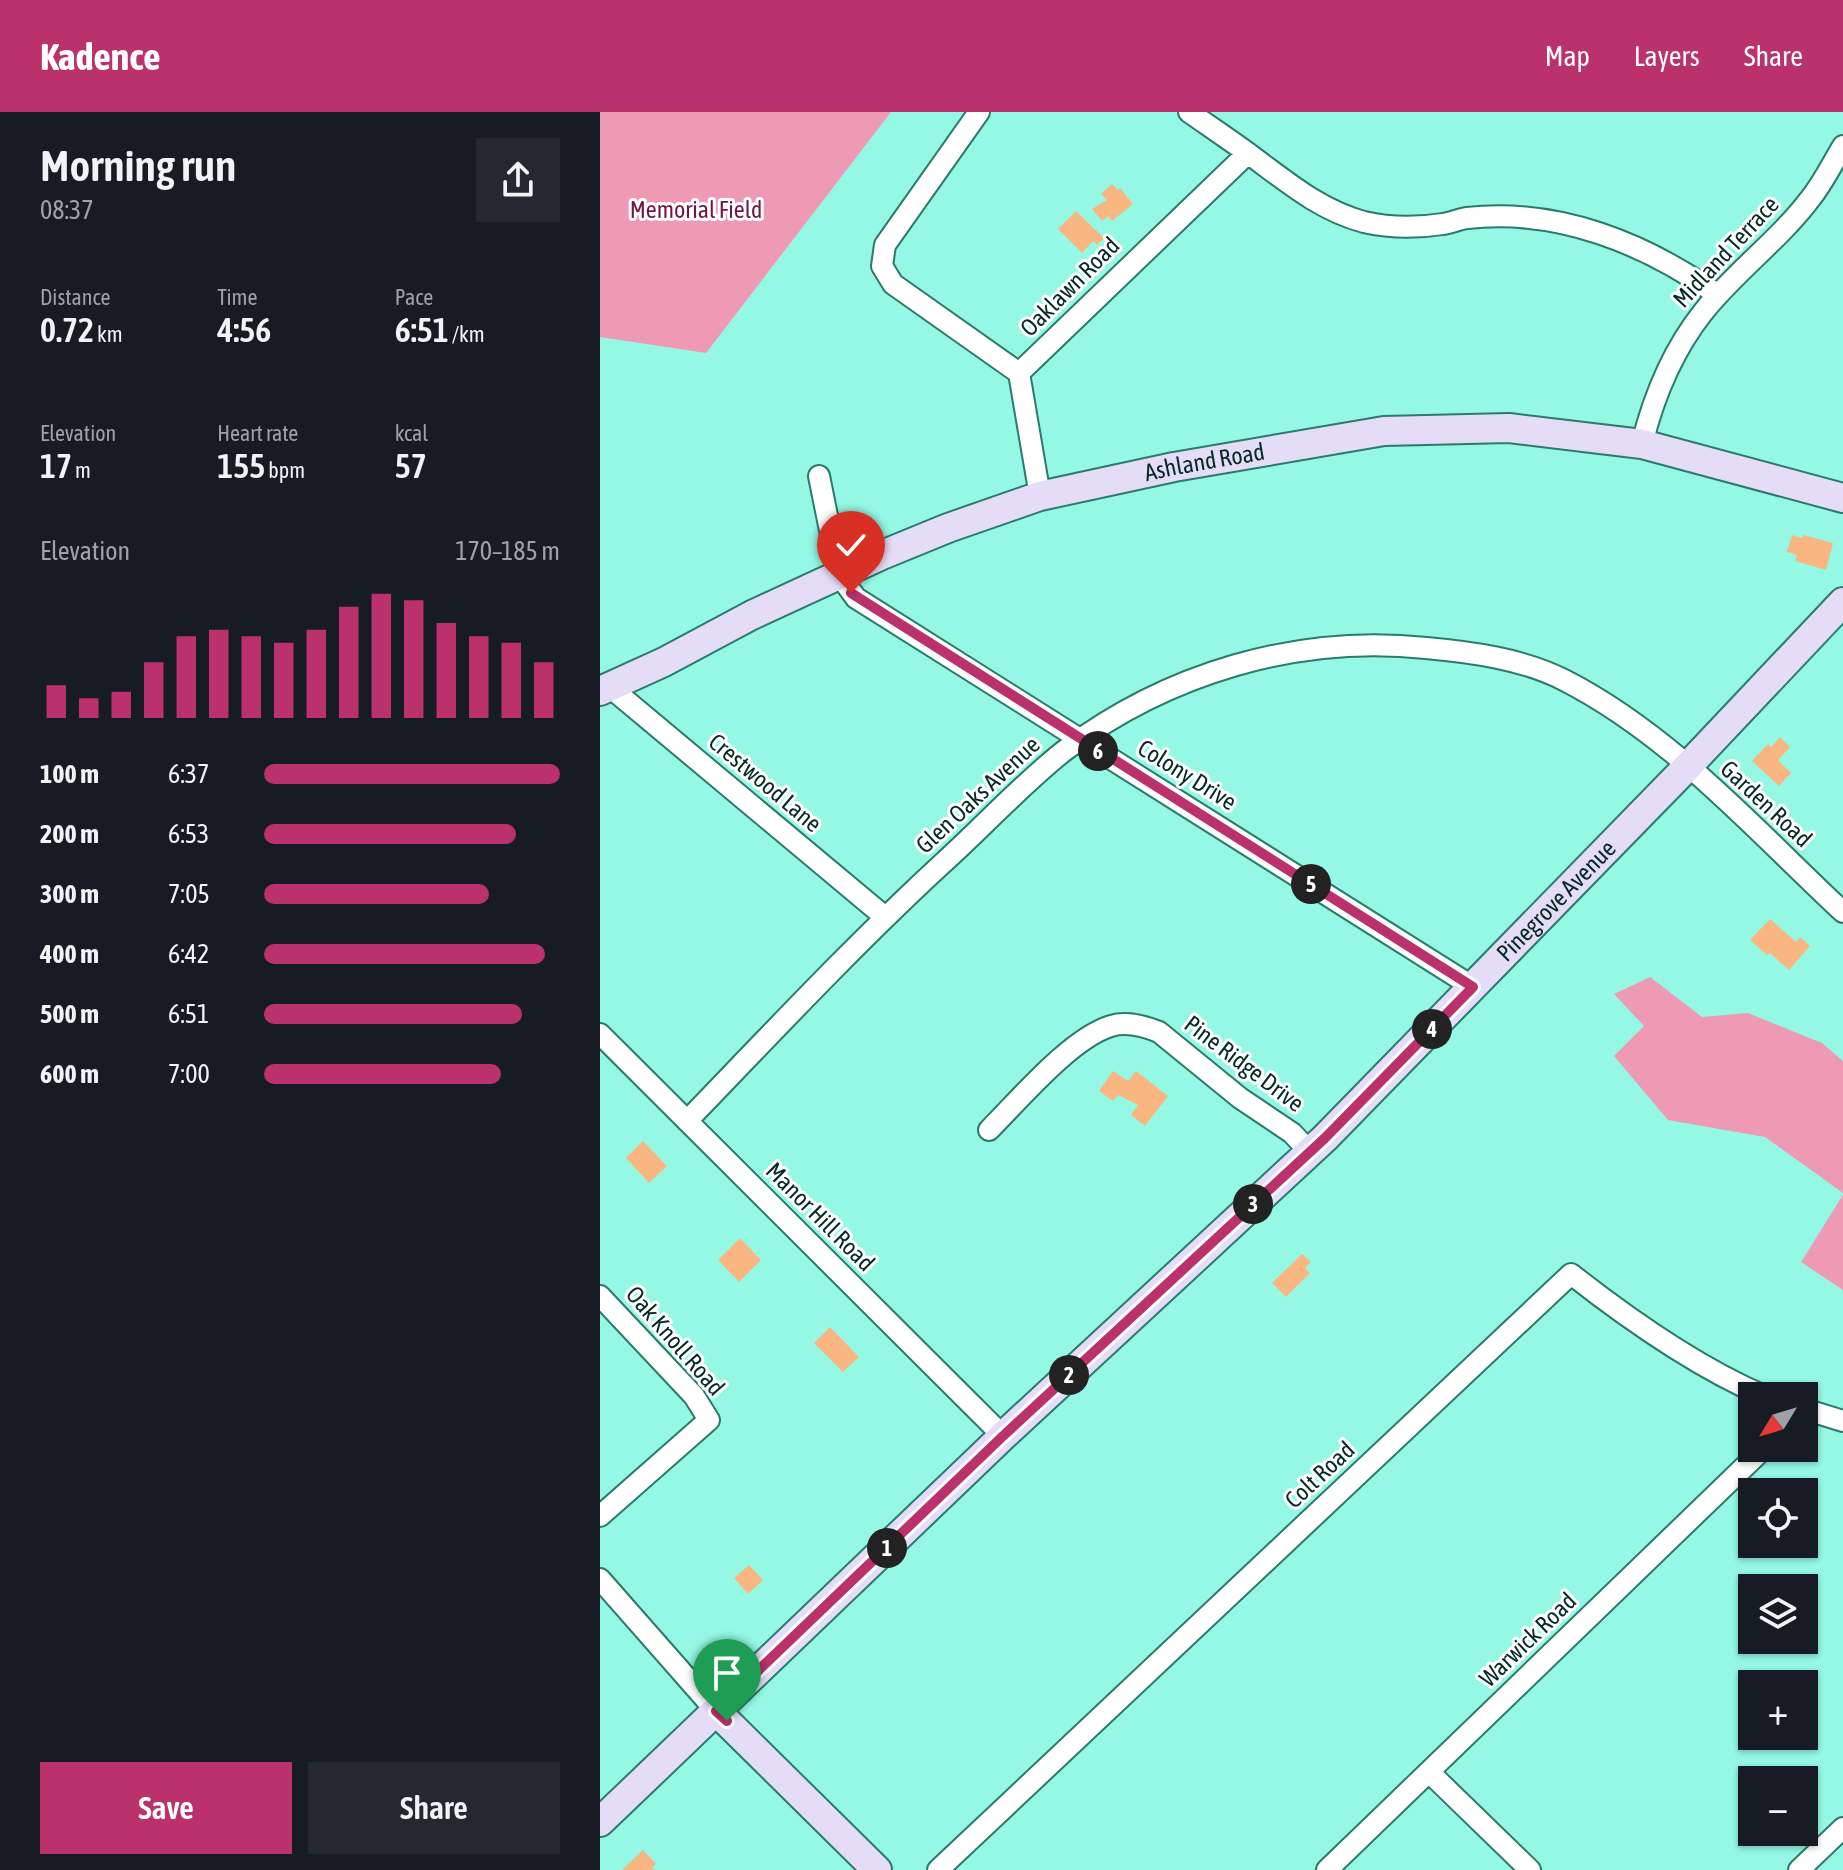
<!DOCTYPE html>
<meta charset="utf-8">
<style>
body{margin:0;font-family:"Asap Condensed",sans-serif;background:#242831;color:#f1f3f6;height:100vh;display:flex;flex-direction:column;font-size:30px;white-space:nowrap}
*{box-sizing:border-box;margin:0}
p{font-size:26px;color:#9ea1a6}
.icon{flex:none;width:44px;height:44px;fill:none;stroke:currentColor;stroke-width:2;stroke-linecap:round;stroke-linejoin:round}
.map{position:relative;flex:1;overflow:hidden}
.sheet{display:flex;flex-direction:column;background:#171b24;width:600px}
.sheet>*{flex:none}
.needle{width:52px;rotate:232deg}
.buttons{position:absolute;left:1138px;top:1270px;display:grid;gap:16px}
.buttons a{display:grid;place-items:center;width:80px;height:80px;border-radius:0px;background:#171b24;box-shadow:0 2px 6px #0004;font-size:40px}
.pin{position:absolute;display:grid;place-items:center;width:68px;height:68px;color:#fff;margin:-82px -34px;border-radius:50% 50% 50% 0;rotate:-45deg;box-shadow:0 0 8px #0007}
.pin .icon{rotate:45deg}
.km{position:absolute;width:40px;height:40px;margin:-20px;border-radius:50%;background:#222;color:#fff;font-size:22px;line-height:40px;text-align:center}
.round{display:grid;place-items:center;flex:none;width:84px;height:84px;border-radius:0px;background:#242831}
.headline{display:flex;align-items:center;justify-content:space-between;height:136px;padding:0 40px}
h1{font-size:44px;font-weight:600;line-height:60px}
.stats{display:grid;grid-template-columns:repeat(3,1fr);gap:12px;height:136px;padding:8px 40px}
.stats div{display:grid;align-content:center}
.stats b{font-size:34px;font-weight:600}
.stats small{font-size:22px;font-weight:400}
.stats p{font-size:22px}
.chart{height:224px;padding:16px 40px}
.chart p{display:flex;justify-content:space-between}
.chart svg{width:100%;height:144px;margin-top:8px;stroke:#bb316c;stroke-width:6}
.action{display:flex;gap:16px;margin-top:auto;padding:16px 40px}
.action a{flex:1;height:92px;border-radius:0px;background:#bb316c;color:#fff;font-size:32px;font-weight:600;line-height:92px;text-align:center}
.action a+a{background:#242831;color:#f1f3f6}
ul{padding:0 40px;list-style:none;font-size:26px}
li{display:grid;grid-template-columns:128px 96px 1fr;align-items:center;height:60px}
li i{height:20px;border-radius:10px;background:#bb316c}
header{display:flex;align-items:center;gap:48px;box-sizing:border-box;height:112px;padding:0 40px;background:#bb316c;color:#fff}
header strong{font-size:38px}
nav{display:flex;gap:44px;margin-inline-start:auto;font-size:28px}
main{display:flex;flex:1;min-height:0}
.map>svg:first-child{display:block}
</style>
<header>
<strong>Kadence</strong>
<nav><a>Map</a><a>Layers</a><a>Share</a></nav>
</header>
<main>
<section class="sheet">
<div class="headline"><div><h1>Morning run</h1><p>08:37</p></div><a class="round"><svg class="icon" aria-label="share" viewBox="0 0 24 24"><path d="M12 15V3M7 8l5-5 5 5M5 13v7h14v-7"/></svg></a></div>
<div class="stats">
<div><p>Distance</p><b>0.72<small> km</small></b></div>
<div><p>Time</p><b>4:56</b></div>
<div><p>Pace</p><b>6:51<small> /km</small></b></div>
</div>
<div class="stats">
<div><p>Elevation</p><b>17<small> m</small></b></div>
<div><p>Heart rate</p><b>155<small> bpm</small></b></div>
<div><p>kcal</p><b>57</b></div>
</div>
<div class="chart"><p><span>Elevation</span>170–185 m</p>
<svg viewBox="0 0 160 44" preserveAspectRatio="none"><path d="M5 44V34M15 44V38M25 44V36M35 44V27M45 44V19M55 44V17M65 44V19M75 44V21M85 44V17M95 44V10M105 44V6M115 44V8M125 44V15M135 44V19M145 44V21M155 44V27"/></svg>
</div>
<ul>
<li><b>100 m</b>6:37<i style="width:100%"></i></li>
<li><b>200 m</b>6:53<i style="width:85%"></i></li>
<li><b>300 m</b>7:05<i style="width:76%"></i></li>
<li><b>400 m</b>6:42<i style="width:95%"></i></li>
<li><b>500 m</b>6:51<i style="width:87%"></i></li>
<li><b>600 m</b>7:00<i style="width:80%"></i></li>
</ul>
<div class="action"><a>Save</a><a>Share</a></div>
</section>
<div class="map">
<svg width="1243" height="1758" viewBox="0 0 1243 1758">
<rect width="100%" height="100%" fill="#94f8e4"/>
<!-- green -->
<path fill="#ef9ab5" d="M0,0h291l-185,241 -106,-16z
M1050,865l52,40 46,-4 74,30 21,18v132l-78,-56 -97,-17 -54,-64 30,-30 -30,-32z
M1243,1083v95l-42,-28z"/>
<!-- building -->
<path fill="#fab680" d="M512,72l6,6 2,-2 13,16 -21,17 -4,-5 -6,5 -10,-12 15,-9 -6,-6z
M476,99l28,27 -7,7 -4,-4 -11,12 -24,-24z
M1192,423l10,3 1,-3 30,8 -7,27 -31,-9 2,-6 -10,-3z
M1180,625l10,10 -12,13 13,13 -12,13 -27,-25 16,-17 3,3z
M1170,807l26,23 4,-5 10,9 -21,24 -19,-17 -3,2 -17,-15z
M513,959l15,10 8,-10 32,25 -23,30 -14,-11 7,-10 -20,-10 -5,6 -14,-10z
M43,1029l24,25 -18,17 -23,-25z
M140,1126l21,22 -22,22 -21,-22z
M702,1142l9,8 -6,6 5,5 -24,24 -14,-14z
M230,1215l29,30 -16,15 -29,-29z
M149,1453l14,15 -15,14 -14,-16z
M43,1738l13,14 -4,3 3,3h-33z"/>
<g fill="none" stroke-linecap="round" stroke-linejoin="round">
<!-- street casing -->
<g stroke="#2b7a6c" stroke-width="24">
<path id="street" d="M379,0l-94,133 -3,21 11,18 126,89
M589,0c20,14 41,28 60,42 37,27 70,56 115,68 26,6 53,6 79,2 8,-1 16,-5 24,-6 91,-10 178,25 251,77
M419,261l229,-220
M419,261l21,123
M1042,332c12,-49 30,-93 62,-133 32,-40 75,-71 106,-112 13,-16 22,-35 33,-53
M219,364l20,99 17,23 617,389
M11,576l274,229
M0,922l403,402
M87,1009c84,-87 167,-176 256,-258 40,-36 79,-79 121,-112 102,-77 233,-117 362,-103 45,4 97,11 138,32 108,55 192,151 279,232
M389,1018c30,-30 82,-92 122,-104 16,-5 33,0 48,6l81,66 52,35 18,19
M0,1184l94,100 15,24 -109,96
M1204,1297l39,12
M0,1467l116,132
M829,1660l101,98
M338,1758l633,-596c56,44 128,94 193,122
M727,1758l437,-422
M1199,1758l44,-42"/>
</g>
<!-- secondary casing -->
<g stroke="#2b7a6c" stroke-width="32">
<g id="secondary">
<path id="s1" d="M0,579l64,-29 88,-47 130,-60 66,-27 92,-32 134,-29 210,-36 125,-3 133,16 201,54"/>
<path d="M116,1599l161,159"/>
<path id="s2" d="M0,1710l403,-386 322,-298 363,-372 155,-164"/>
</g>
</g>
<!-- street -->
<use href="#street" stroke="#fff" stroke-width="20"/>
<!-- secondary -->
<use href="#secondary" stroke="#e5dcf7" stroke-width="28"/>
</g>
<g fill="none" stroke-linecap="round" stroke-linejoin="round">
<!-- route casing -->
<g stroke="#fff" stroke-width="16">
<path id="route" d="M127,1609l-11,-10 287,-275 322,-298 148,-151 -622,-394"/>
</g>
<!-- route -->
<use href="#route" stroke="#bb316c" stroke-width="10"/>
</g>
<g text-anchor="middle" stroke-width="6" stroke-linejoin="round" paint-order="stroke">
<!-- park labels -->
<g font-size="24" fill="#72163f" stroke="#fff">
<text x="96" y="106">Memorial Field</text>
</g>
<!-- street labels -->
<g font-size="24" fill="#072923" stroke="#fff">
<text transform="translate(1126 140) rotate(-47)" y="8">Midland Terrace</text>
<text transform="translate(470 175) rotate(-45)" y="8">Oaklawn Road</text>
<text dy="8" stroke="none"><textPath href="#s1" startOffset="650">Ashland Road</textPath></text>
<text transform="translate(587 663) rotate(32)" y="8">Colony Drive</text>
<text transform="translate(165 671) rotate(40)" y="8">Crestwood Lane</text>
<text transform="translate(378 683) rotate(-43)" y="8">Glen Oaks Avenue</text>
<text transform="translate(1166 692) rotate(43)" y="8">Garden Road</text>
<text dy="8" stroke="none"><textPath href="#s2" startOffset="1328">Pinegrove Avenue</textPath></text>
<text transform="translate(644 952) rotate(37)" y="8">Pine Ridge Drive</text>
<text transform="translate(220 1105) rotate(45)" y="8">Manor Hill Road</text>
<text transform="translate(75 1229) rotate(49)" y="8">Oak Knoll Road</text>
<text transform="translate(720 1363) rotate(-43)" y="8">Colt Road</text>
<text transform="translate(928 1528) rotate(-44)" y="8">Warwick Road</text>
</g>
</g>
</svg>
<div class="buttons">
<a><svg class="needle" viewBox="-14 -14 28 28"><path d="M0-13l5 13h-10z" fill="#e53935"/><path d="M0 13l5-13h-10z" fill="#9ea1a6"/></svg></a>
<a><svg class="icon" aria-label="locate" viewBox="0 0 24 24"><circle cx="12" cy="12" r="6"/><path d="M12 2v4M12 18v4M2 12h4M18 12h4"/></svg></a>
<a><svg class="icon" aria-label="layers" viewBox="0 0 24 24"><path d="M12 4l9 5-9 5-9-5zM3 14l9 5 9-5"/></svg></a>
<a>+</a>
<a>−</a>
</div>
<div class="pin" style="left:127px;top:1609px;background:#1e9e55"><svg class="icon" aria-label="arrive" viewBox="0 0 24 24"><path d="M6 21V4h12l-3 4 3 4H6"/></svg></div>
<div class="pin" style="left:251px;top:481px;background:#d93025"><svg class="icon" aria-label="check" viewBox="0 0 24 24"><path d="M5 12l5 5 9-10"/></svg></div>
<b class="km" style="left:287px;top:1436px">1</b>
<b class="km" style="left:469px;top:1263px">2</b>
<b class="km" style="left:653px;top:1092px">3</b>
<b class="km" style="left:832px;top:917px">4</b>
<b class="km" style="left:711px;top:772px">5</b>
<b class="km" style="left:498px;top:639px">6</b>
</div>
</main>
